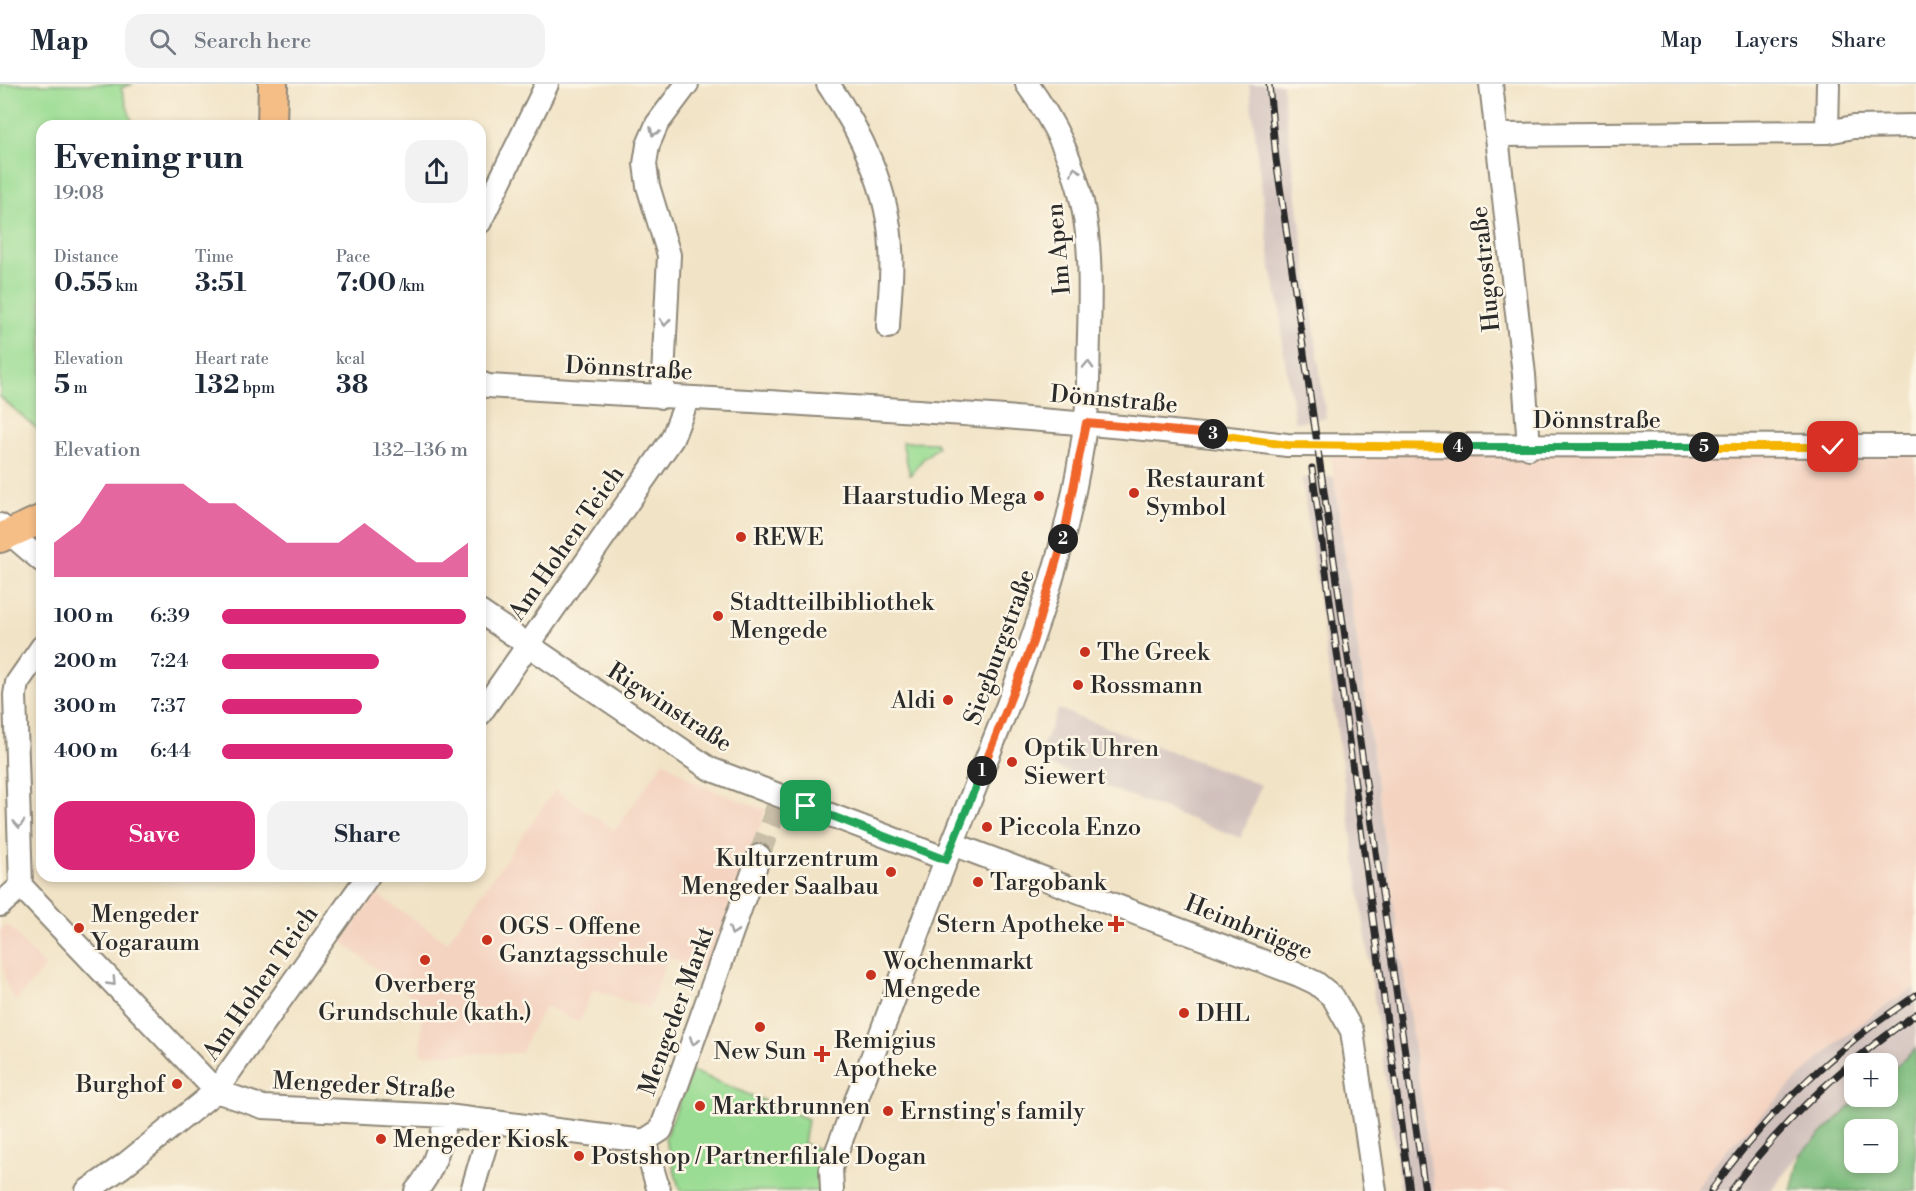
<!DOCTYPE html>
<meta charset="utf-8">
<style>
body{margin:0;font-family:"Libre Bodoni",serif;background:#f2f2f3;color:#1f2937;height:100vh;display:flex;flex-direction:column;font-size:22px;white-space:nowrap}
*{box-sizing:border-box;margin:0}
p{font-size:20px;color:#747a83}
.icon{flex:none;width:33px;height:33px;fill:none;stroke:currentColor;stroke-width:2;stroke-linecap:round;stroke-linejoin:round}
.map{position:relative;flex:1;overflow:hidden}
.panel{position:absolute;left:36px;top:36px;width:450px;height:762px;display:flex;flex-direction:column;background:#fff;border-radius:18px;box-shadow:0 3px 9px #0003}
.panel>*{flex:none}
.buttons{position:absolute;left:1844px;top:969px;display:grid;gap:12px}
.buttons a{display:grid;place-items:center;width:54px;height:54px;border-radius:12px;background:#fff;box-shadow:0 3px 9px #0003;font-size:30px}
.pin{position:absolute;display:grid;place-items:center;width:51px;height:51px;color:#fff;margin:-26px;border-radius:12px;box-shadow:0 3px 9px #0006}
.km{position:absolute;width:30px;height:30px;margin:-15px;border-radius:50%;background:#222;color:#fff;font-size:16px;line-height:30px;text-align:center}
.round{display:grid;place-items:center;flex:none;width:63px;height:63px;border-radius:18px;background:#f2f2f3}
.head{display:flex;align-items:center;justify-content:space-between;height:102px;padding:0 18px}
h1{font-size:33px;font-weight:800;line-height:45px}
.metrics{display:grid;grid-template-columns:repeat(3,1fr);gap:9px;height:102px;padding:6px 18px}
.metrics div{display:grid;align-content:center}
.metrics b{font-size:26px;font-weight:800}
.metrics small{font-size:16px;font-weight:400}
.metrics p{font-size:16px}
.chart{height:168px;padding:12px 18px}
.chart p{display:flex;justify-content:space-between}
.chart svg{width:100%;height:108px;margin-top:6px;fill:#db2777;opacity:.7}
.cta{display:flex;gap:12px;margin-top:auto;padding:12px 18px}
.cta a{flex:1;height:69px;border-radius:18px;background:#db2777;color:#fff;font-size:24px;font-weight:800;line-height:69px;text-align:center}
.cta a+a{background:#f2f2f3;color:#1f2937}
ul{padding:0 18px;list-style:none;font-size:20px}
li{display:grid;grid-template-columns:96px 72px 1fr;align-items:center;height:45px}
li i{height:15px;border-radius:8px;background:#db2777}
header{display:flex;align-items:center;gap:36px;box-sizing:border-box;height:84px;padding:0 30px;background:#fff;border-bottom:2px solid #e0e1e3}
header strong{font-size:28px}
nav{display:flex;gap:33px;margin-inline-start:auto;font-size:21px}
.search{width:420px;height:54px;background:#f2f2f3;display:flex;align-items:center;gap:15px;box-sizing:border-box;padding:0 21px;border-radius:18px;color:#747a83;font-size:22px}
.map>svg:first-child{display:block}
</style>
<header>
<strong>Map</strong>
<div class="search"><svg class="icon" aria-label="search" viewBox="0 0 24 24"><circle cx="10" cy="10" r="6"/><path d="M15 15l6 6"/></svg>Search here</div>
<nav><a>Map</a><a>Layers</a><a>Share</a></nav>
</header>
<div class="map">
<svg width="1916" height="1107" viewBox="0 0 1916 1107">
<rect width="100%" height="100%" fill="#fcf5e5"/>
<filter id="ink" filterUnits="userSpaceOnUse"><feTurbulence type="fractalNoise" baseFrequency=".0167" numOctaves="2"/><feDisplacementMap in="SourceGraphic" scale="12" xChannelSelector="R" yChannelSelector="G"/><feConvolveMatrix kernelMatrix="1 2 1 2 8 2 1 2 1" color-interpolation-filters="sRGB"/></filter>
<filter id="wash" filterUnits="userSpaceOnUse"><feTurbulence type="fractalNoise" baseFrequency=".008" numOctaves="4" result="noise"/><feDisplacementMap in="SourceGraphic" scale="24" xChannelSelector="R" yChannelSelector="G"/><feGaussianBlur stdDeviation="1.35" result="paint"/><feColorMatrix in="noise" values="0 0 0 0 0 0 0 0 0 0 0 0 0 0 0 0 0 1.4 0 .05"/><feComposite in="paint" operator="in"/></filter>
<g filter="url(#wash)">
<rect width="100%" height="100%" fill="#f1e3c6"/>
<!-- built -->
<path fill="#f4d3c1" d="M1330,361l586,1v541l-27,16 -48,36 -45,41 -83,84 -18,27h-261z
M664,677l37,25 65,24 -60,162 -38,-15 -19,52 -56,-20 -14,34 -33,-17 -17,28 -7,19 -101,1 1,-49 -80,-63 34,-48 71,48 108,-152 60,40z
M8,841l37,42 -30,35 -8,-17 -7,-29v-27z"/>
<!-- industrial -->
<path fill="#d0c0bc" d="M1249,0h33l44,334 -31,4 -12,-74 -3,-39 -9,-41z
M1334,393l100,714h-33l-99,-713z
M1058,625l203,76 -20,53 -198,-75 5,-13 -6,-3z
M1916,903v62l-29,25v-10h-33v32l7,1 -61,57 -30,37h-75l18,-27 83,-84 45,-41 48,-36z"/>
<!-- green -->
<path fill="#9adc93" stroke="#62845f" stroke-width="1.5" d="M0,0h133l-12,4 11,33 -10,5h-80v307l-42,-36z
M902,358l34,1 2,4 -14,11 -14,17z
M692,987l116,48 -4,25 20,7 -7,27 4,13h-141l-15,-53z"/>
<!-- forest -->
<path fill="#7bbc7d" stroke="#537454" stroke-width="1.5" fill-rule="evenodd" d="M1916,965v142h-125l9,-37 61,-57 26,-1v-22zM1854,1046h33v32h-33z"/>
</g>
<g filter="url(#ink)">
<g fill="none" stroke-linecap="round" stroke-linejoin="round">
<!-- minor-tunnel -->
<path stroke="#c9bea7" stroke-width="22" stroke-dasharray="22 11" stroke-linecap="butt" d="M759,772l22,-60"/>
<!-- minor casing -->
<g stroke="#8e8778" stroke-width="26">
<path id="minor" d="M828,0c33,47 61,107 63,165 2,26 -2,52 -3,78
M1491,0l33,291 5,73
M1827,48l1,-48
M1497,51l330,-3 27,-5 62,-1
M480,138l67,-138
M480,299l8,3c267,17 534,25 799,59l629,1
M662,313l7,-142 -21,-69 -3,-22 3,-19 9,-21 30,-40
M0,441l42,36
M480,528l230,157 236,90
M42,563l-25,36 -2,12 6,191 195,205 47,16 184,9 197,25
M480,630l192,-275 16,-41
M953,760l346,131 17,8 17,14 19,34 23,160
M0,821l21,-19
M644,1057l17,-11 98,-274
M644,1057l15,50
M87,1107l36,-25 93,-75 152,-215
M416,1107c19,-21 24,-48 31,-75
M472,1107l17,-58 1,-12
M832,1107l-1,-23 6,-17c37,-97 72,-195 109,-291 56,-142 120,-281 139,-435 4,-29 3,-60 4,-90 3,-102 0,-165 -62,-251"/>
</g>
<!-- major casing -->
<g stroke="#8e8778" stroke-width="32">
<path id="major" d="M272,42l1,-42
M0,454l42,-19"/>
</g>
<!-- minor -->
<use href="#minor" stroke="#fff" stroke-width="22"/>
<!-- major -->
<use href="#major" stroke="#f6be87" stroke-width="28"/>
<!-- rail casing -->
<g stroke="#2b2b2b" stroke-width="7">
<path id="rail" d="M1269,0l7,75 149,1032
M1312,384l98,723
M1711,1107c39,-55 86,-105 138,-147 21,-18 45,-33 67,-49
M1731,1107c50,-69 115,-129 185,-177"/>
</g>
<!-- rail -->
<use href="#rail" stroke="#fcf5e5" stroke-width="4.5" stroke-dasharray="14" stroke-linecap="butt"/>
</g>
<!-- one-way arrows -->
<defs><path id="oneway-chevron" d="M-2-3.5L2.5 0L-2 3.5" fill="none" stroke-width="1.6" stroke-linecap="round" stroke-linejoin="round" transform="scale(1.5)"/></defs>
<g stroke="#a0a0a0">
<use href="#oneway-chevron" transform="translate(654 48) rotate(114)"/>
<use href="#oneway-chevron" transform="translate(1075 87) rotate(-110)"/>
<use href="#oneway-chevron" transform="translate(665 238) rotate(93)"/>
<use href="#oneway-chevron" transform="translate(1088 281) rotate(-88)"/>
<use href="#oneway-chevron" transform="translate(19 740) rotate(88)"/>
<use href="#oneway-chevron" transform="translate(733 847) rotate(109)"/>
<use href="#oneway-chevron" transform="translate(112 898) rotate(46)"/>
<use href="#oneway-chevron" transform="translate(694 957) rotate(110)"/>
</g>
</g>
<g fill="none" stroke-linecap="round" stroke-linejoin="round" filter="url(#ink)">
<!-- split-1 casing -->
<g stroke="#fff" stroke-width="12">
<path id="split-1" d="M806,722l140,54 36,-89"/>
</g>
<!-- split-2 casing -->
<g stroke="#fff" stroke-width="12">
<path id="split-2" d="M982,687l51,-129 30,-103"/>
</g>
<!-- split-3 casing -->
<g stroke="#fff" stroke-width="12">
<path id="split-3" d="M1063,455l23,-116 127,11"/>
</g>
<!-- split-4 casing -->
<g stroke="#fff" stroke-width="12">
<path id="split-4" d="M1213,350l74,11 171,2"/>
</g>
<!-- split-5 casing -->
<g stroke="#fff" stroke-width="12">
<path id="split-5" d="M1458,363h246"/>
</g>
<!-- split-6 casing -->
<g stroke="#fff" stroke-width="12">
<path id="split-6" d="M1704,363h129"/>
</g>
<!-- split-1 -->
<use href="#split-1" stroke="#22a559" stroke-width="8"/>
<!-- split-2 -->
<use href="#split-2" stroke="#f0652b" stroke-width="8"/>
<!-- split-3 -->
<use href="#split-3" stroke="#f0652b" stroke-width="8"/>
<!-- split-4 -->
<use href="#split-4" stroke="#f5b400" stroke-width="8"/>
<!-- split-5 -->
<use href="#split-5" stroke="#22a559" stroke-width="8"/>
<!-- split-6 -->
<use href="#split-6" stroke="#f5b400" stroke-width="8"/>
</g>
<!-- markers -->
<g fill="#c8321e" stroke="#fcf5e5" stroke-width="2">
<circle cx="1134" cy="409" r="6"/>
<circle cx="1039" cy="412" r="6"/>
<circle cx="741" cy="453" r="6"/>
<circle cx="718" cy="532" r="6"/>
<circle cx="1085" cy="568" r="6"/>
<circle cx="1078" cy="601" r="6"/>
<circle cx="948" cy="616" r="6"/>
<circle cx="1012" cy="678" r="6"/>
<circle cx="987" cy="743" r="6"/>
<circle cx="891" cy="788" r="6"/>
<circle cx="978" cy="798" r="6"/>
<path d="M1113 831h6v6h6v6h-6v6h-6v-6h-6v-6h6z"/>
<circle cx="79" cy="844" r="6"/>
<circle cx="487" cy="856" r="6"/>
<circle cx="425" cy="876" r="6"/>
<circle cx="871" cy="891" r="6"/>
<circle cx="1184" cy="929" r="6"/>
<circle cx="760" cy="943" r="6"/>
<path d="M819 961h6v6h6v6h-6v6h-6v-6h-6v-6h6z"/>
<circle cx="177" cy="1000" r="6"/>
<circle cx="700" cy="1022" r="6"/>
<circle cx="888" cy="1027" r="6"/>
<circle cx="381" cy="1055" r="6"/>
<circle cx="579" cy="1072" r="6"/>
</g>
<g text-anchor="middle" stroke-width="5" stroke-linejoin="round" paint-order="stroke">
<!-- street labels -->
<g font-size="24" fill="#2b2b2b" stroke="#fcf5e5">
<text transform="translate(1058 165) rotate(-95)" y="8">Im Apen</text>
<text transform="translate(1485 185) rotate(-96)" y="8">Hugostraße</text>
<text transform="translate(629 284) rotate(3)" y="8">Dönnstraße</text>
<text transform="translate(1114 315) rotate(5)" y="8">Dönnstraße</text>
<text x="1597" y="344">Dönnstraße</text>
<text transform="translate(566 459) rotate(-55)" y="8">Am Hohen Teich</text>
<text transform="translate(999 563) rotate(-70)" y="8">Siegburgstraße</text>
<text transform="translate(670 623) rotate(33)" y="8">Rigwinstraße</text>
<text transform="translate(1249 843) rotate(22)" y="8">Heimbrügge</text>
<text transform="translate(260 899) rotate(-55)" y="8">Am Hohen Teich</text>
<text transform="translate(676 927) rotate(-70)" y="8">Mengeder Markt</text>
<text transform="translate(364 1001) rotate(3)" y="8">Mengeder Straße</text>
</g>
<!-- poi labels -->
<g font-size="24" fill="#2b2b2b" stroke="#fcf5e5" text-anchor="start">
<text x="1146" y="403">Restaurant<tspan x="1146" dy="28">Symbol</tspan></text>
<text x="1027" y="420" text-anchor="end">Haarstudio Mega</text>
<text x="753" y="461">REWE</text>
<text x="730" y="526">Stadtteilbibliothek<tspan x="730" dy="28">Mengede</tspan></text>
<text x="1097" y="576">The Greek</text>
<text x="1090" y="609">Rossmann</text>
<text x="936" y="624" text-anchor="end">Aldi</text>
<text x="1024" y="672">Optik Uhren<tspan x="1024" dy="28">Siewert</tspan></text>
<text x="999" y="751">Piccola Enzo</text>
<text x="879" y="782" text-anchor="end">Kulturzentrum<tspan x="879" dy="28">Mengeder Saalbau</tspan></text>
<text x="990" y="806">Targobank</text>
<text x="91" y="838">Mengeder<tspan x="91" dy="28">Yogaraum</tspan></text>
<text x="1104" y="848" text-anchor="end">Stern Apotheke</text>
<text x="499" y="850">OGS - Offene<tspan x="499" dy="28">Ganztagsschule</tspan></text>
<text x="883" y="885">Wochenmarkt<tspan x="883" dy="28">Mengede</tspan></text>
<text x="425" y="908" text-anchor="middle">Overberg<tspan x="425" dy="28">Grundschule (kath.)</tspan></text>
<text x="1196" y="937">DHL</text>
<text x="834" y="964">Remigius<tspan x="834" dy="28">Apotheke</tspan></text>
<text x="760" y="975" text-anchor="middle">New Sun</text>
<text x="165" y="1008" text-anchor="end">Burghof</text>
<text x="712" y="1030">Marktbrunnen</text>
<text x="900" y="1035">Ernsting's family</text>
<text x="393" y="1063">Mengeder Kiosk</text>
<text x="591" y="1080">Postshop / Partnerfiliale Dogan</text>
</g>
</g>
</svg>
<div class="buttons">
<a>+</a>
<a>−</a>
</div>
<div class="pin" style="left:806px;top:722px;background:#1e9e55"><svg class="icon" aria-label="arrive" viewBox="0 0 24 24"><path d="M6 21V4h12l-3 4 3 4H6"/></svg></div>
<div class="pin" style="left:1833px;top:363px;background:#d93025"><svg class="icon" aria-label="check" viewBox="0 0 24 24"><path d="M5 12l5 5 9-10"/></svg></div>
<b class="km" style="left:982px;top:687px">1</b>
<b class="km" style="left:1063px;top:455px">2</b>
<b class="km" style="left:1213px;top:350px">3</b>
<b class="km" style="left:1458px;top:363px">4</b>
<b class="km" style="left:1704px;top:363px">5</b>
<section class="panel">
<div class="head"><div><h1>Evening run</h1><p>19:08</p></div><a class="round"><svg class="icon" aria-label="share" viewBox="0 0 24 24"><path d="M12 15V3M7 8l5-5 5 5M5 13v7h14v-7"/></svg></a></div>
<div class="metrics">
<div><p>Distance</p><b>0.55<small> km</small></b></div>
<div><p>Time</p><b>3:51</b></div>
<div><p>Pace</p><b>7:00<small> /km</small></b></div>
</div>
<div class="metrics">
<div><p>Elevation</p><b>5<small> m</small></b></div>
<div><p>Heart rate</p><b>132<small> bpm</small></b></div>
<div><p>kcal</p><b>38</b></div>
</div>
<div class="chart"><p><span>Elevation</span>132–136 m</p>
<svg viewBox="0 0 160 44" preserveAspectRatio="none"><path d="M0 44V30L10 22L20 6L30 6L40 6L50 6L60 14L70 14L80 22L90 30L100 30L110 30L120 22L130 30L140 38L150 38L160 30V44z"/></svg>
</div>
<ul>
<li><b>100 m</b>6:39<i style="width:99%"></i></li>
<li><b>200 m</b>7:24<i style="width:64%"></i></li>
<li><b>300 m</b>7:37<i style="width:57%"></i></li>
<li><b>400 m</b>6:44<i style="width:94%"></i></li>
</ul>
<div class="cta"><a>Save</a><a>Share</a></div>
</section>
</div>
